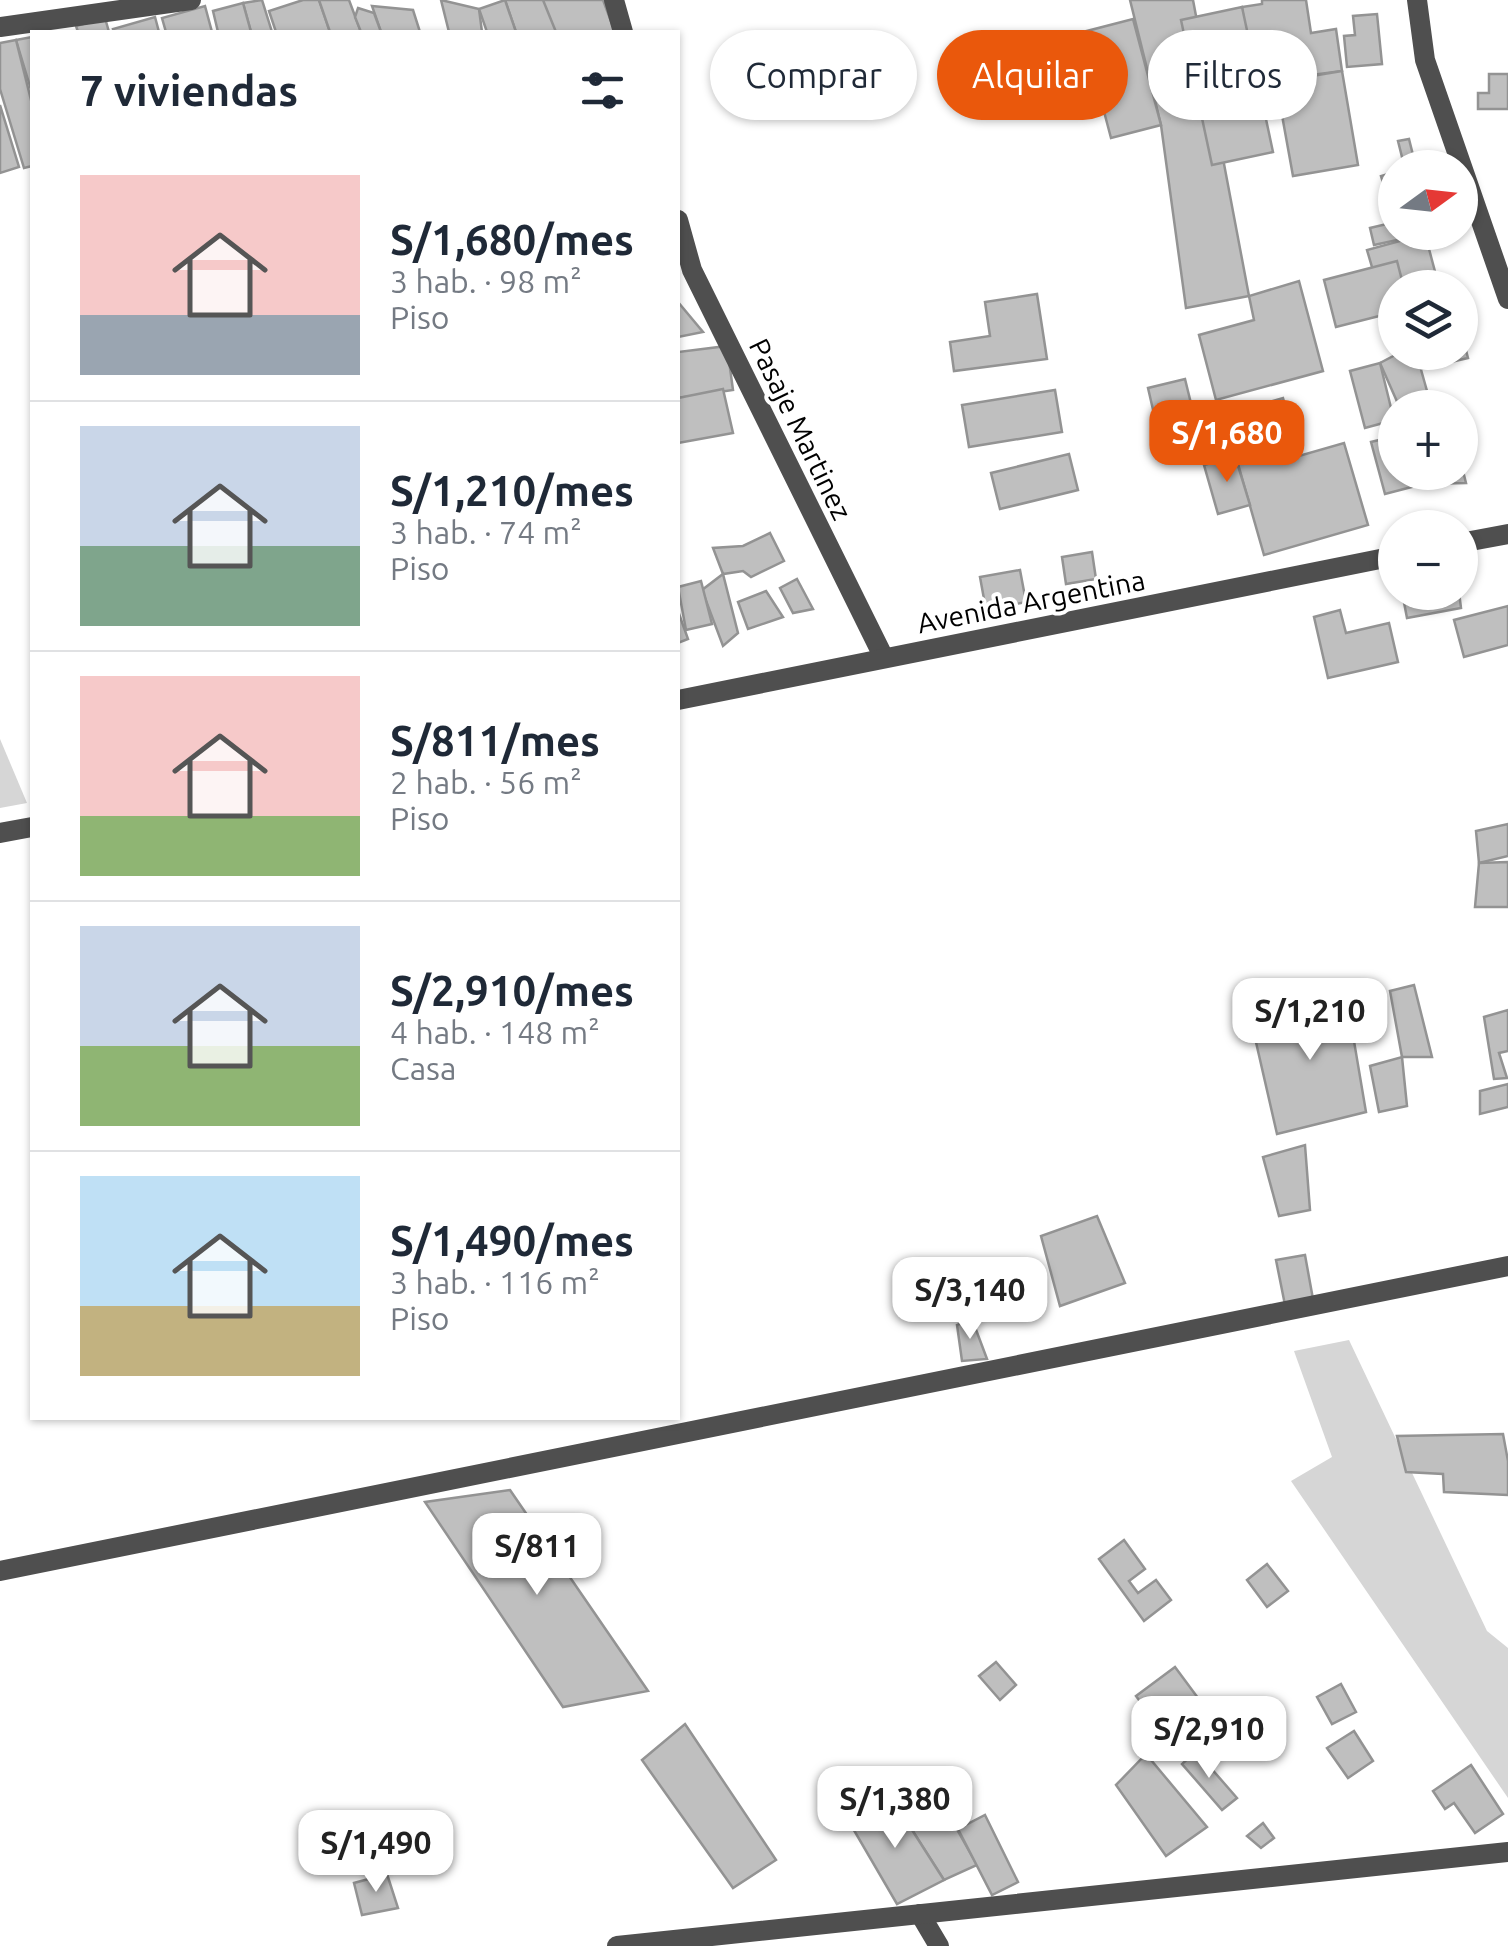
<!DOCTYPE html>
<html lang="es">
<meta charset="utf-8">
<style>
:root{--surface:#fff;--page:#f6f6f7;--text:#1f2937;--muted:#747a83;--line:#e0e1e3;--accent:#ea580c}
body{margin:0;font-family:Ubuntu,sans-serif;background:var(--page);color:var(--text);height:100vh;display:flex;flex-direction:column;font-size:38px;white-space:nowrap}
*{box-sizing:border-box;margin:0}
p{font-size:32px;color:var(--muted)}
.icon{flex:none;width:55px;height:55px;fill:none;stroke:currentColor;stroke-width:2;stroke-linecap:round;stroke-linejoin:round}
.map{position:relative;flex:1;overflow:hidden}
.side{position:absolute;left:30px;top:30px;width:650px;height:1390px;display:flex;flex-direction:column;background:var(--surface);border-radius:0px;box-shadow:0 2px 8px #0004}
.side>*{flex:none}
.guide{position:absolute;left:710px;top:30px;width:648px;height:90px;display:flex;gap:20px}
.needle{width:65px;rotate:75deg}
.tools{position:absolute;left:1378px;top:150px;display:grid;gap:20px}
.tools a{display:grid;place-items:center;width:100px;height:100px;border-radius:50%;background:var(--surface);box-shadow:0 2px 8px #0004;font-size:50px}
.price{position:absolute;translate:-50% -85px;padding:0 22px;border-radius:20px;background:#fff;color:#222;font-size:32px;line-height:65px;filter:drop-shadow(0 2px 5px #0008)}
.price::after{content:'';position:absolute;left:50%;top:60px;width:30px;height:22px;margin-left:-15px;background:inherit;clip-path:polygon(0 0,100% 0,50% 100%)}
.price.current{background:var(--accent);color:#fff}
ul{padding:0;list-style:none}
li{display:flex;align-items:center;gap:30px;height:250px;padding:0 50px}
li+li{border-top:2px solid var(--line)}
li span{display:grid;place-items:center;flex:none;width:280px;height:200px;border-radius:0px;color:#555}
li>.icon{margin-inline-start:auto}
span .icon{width:120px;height:120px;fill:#fffc;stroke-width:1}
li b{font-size:42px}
h2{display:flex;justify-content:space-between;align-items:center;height:120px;padding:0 50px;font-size:42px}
.chip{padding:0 35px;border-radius:45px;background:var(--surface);box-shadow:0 2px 8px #0004;font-size:35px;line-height:90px}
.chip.current{background:var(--accent);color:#fff}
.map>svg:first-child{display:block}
.green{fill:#d6d6d6}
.building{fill:#bfbfbf;stroke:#939393;stroke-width:2.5}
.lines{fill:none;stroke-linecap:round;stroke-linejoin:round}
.minor{stroke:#4f4f4f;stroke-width:20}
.tertiary{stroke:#4f4f4f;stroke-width:20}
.labels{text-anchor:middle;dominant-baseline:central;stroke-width:8;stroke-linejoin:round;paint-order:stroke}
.street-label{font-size:28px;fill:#000;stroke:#fff}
</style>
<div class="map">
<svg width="1508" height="1946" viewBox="0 0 1508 1946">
<rect width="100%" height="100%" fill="#fff"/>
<g class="green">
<polygon points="0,739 27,803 0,808"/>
<polygon points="1349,1340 1487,1631 1508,1648 1508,1798 1291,1481 1332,1457 1294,1351"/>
</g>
<g class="building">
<polygon points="262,0 272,32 251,32 243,3"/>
<polygon points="303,0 319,0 330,32 276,32 269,11"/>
<polygon points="319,0 349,0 361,32 330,32"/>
<polygon points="441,0 479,9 482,32 449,32"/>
<polygon points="505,0 550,0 559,32 516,32"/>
<polygon points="505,0 516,32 487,32 479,9"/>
<polygon points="543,0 603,0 615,32 556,32"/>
<polygon points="1130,0 1193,0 1249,296 1186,308 1161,125"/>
<polygon points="1262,0 1306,0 1311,33 1336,29 1342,71 1252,83 1242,7 1262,4"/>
<polygon points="243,3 251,32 218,32 213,11"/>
<polygon points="205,6 212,32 166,32 162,18"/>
<polygon points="372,6 413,10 420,32 381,32"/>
<polygon points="1242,7 1273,152 1212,165 1181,20"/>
<polygon points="358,8 374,13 381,32 361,32 355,17"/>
<polygon points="1377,14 1382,64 1347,67 1344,36 1355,35 1353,16"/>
<polygon points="155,17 159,32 114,32 113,29"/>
<polygon points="105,18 109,32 78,32 76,26"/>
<polygon points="1133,19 1161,125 1111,138 1083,32"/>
<polygon points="32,37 32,93 16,40"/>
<polygon points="16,40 32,104 32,166 24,168 0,89 0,43"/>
<polygon points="1053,48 1069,101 1022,116 1006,62"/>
<polygon points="1342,71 1358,165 1293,176 1276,82"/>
<polygon points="1489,74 1508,74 1508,109 1478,109 1478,93 1489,93"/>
<polygon points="0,105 19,167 0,173"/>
<polygon points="1409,139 1414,159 1403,161 1398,141"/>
<polygon points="1395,172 1395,211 1388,199 1381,176"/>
<polygon points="1395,222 1395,232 1425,234 1374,245 1370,228"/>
<polygon points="1425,234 1437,279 1416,284 1372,267 1367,250"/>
<polygon points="1397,261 1404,288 1395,288 1395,312 1336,327 1324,280"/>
<polygon points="1299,281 1323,371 1216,400 1199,335 1254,320 1249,296"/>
<polygon points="1037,294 1047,359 954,371 950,342 990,336 985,302"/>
<polygon points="678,302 703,332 678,337"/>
<polygon points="1460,327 1468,358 1403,373 1398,352 1460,352"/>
<polygon points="727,346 733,390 678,398 678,352"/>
<polygon points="1401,352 1416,352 1429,398 1399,406 1380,363"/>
<polygon points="1380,363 1394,420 1365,428 1350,371"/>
<polygon points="1185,379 1201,444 1163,453 1148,388"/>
<polygon points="723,389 733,433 678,443 678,398"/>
<polygon points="1055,390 1062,432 969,447 962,405"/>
<polygon points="1283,398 1299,456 1344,443 1368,525 1264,555 1224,415"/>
<polygon points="1395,436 1395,472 1420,472 1423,484 1385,494 1371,442"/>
<polygon points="1069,454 1078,490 1000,509 991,473"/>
<polygon points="1235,456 1250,505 1218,514 1204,465"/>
<polygon points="1460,459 1466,483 1423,484 1420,472 1460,472"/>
<polygon points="770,533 784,561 751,577 743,571 723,574 713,548 743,546"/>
<polygon points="1092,552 1096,579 1066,584 1062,557"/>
<polygon points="1020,570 1026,602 986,610 980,577"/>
<polygon points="723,574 738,633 723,646 702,590"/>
<polygon points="797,579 813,609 793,613 780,588"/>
<polygon points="701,581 712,624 686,630 678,587"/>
<polygon points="766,591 783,617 748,629 738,602"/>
<polygon points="1402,592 1459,592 1461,608 1407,618"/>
<polygon points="1508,606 1508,645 1464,657 1454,620"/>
<polygon points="1340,610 1346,633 1389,623 1398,662 1328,678 1314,617"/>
<polygon points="678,611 688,639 678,643"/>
<polygon points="1508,824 1508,856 1479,863 1476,831"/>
<polygon points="1508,862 1508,907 1475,907 1479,863"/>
<polygon points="1414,985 1432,1057 1402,1057 1390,991"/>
<polygon points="1346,994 1366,1112 1277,1134 1250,1016"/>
<polygon points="1508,1010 1508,1051 1499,1053 1507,1078 1494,1079 1484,1017"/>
<polygon points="1402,1057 1407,1106 1379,1112 1370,1066"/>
<polygon points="1508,1084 1508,1107 1480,1114 1480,1091"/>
<polygon points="1305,1145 1310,1210 1279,1216 1263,1157"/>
<polygon points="1097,1216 1125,1283 1060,1306 1041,1236"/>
<polygon points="1305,1255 1313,1299 1285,1305 1276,1260"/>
<polygon points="972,1319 987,1359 962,1361 957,1325"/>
<polygon points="1503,1434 1508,1461 1508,1495 1444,1492 1443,1474 1406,1472 1397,1436"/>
<polygon points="510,1490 648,1691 563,1707 425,1502"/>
<polygon points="1124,1540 1145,1569 1129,1581 1138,1593 1156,1580 1171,1600 1144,1621 1099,1559"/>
<polygon points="1267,1564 1288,1591 1267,1607 1247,1580"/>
<polygon points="996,1662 1016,1685 1000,1700 979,1676"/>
<polygon points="1175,1667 1224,1733 1201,1751 1193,1740 1178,1752 1136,1696"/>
<polygon points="1341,1684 1356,1712 1332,1724 1317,1697"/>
<polygon points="685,1724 776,1860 733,1888 642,1760"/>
<polygon points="1354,1731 1373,1761 1348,1778 1327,1748"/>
<polygon points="1196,1751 1237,1798 1222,1810 1182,1764"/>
<polygon points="1146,1754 1207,1827 1166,1856 1116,1785"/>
<polygon points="1471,1765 1503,1814 1475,1833 1454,1803 1445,1809 1433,1791"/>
<polygon points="928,1778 977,1865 944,1880 891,1797"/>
<polygon points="891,1797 944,1880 897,1904 848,1820"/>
<polygon points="985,1815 1018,1882 992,1895 958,1829"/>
<polygon points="1263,1823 1274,1838 1261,1848 1247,1836"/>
<polygon points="387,1874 398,1908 362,1915 354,1883"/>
</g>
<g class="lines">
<g class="minor">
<polyline points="614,0 623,32"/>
<polyline points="1417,0 1425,60 1508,299"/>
<polyline points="678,220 692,270 884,658"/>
<polyline points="1460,543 1508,534"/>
<polyline points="678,700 1395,556"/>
<polyline points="0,833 32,827"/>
<polyline points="0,1571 1508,1266"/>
<polyline points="920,1914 939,1946"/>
<polyline points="617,1946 1508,1852"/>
</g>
<polyline class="tertiary" points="0,27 191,0"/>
</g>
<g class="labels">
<g class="street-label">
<text transform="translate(801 429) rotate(64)">Pasaje Martinez</text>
<text transform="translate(1031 601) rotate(-11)">Avenida Argentina</text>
</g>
</g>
</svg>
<div class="tools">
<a><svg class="needle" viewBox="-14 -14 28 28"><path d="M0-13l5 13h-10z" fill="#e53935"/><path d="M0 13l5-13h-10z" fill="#747a83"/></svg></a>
<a><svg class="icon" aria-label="layers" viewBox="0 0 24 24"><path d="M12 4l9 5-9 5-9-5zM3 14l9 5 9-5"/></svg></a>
<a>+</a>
<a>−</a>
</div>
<b class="price current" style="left:1227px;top:485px">S/1,680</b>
<b class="price" style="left:1310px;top:1063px">S/1,210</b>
<b class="price" style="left:970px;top:1342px">S/3,140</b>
<b class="price" style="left:537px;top:1598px">S/811</b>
<b class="price" style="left:1209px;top:1781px">S/2,910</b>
<b class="price" style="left:895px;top:1851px">S/1,380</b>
<b class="price" style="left:376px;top:1895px">S/1,490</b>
<div class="guide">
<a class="chip">Comprar</a>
<a class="chip current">Alquilar</a>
<a class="chip">Filtros</a>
</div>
<section class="side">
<h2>7 viviendas<svg class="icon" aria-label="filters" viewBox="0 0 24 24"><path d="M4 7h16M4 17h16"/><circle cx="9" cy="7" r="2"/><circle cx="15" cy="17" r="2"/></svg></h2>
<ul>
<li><span style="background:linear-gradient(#f6c9c9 70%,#9aa5b1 0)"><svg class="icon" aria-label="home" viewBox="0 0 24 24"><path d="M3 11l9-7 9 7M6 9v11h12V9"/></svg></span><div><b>S/1,680/mes</b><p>3 hab. · 98 m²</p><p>Piso</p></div></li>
<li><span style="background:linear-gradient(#c9d6e8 60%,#7fa58c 0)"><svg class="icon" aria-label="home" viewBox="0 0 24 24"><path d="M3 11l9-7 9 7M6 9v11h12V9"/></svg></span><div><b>S/1,210/mes</b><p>3 hab. · 74 m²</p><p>Piso</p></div></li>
<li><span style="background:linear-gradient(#f6c9c9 70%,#8fb573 0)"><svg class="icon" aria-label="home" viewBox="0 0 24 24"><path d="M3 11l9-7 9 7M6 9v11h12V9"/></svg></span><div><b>S/811/mes</b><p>2 hab. · 56 m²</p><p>Piso</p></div></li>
<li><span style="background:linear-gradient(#c9d6e8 60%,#8fb573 0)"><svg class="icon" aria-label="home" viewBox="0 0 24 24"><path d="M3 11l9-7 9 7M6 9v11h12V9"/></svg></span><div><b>S/2,910/mes</b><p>4 hab. · 148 m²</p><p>Casa</p></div></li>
<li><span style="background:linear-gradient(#bfe0f5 65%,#c2b280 0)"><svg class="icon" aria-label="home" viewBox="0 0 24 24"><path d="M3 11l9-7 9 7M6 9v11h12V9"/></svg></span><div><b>S/1,490/mes</b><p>3 hab. · 116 m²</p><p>Piso</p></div></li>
</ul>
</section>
</div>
